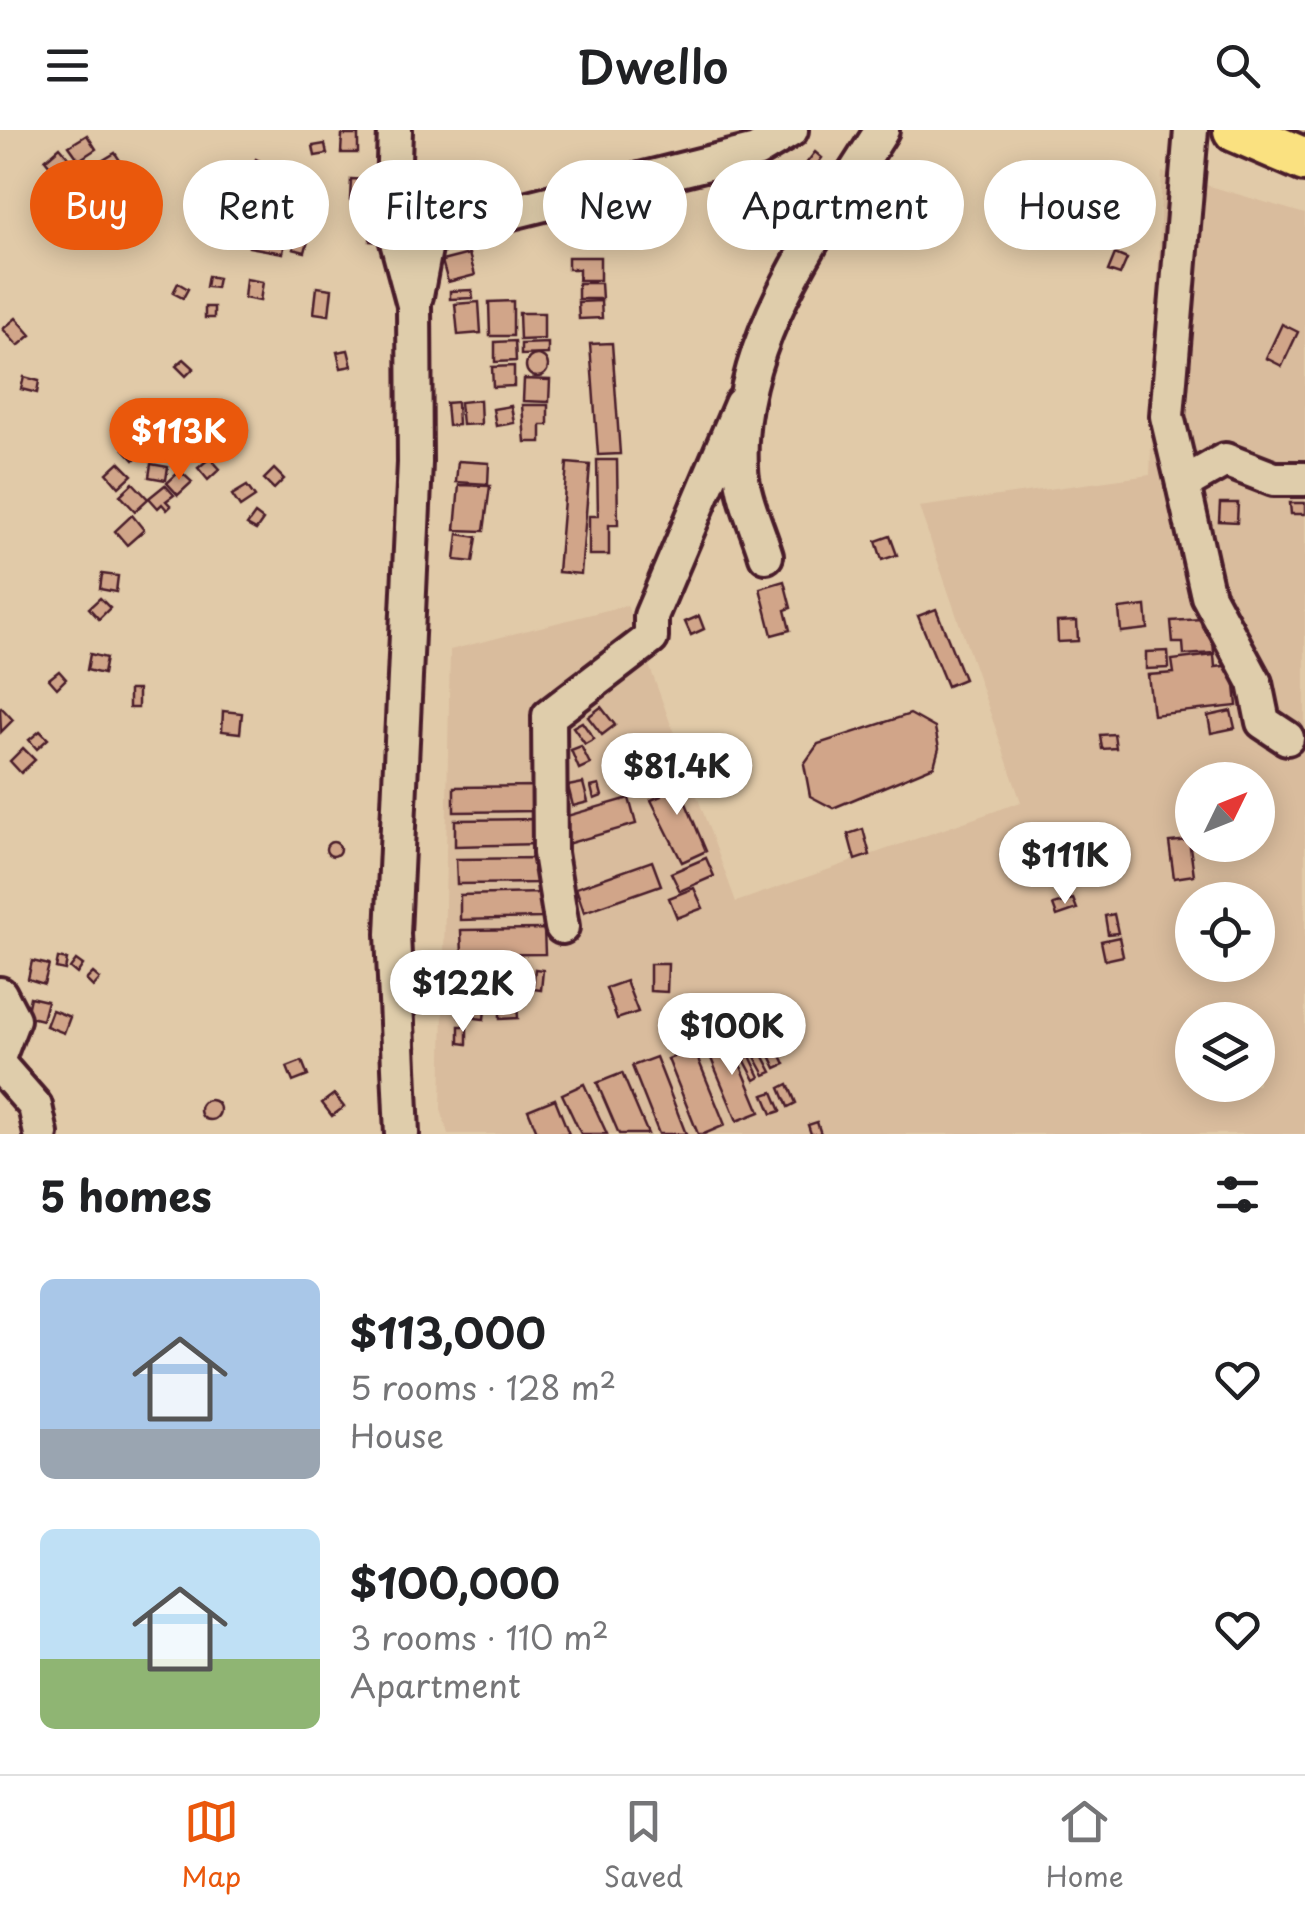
<!DOCTYPE html>
<meta charset="utf-8">
<style>
:root{--surface:#fff;--page:#f6f6f6;--text:#202124;--muted:#757577;--line:#e0e0e0;--accent:#ea580c}
body{margin:0;font-family:"Playpen Sans",sans-serif;background:var(--page);color:var(--text);height:100vh;display:flex;flex-direction:column;font-size:38px;white-space:nowrap}
*{box-sizing:border-box;margin:0}
p{font-size:32px;color:var(--muted)}
.icon{flex:none;width:55px;height:55px;fill:none;stroke:currentColor;stroke-width:2;stroke-linecap:round;stroke-linejoin:round}
.map{position:relative;height:1004px;overflow:hidden}
.drawer{display:flex;flex-direction:column;background:var(--surface);flex:1}
.drawer>*{flex:none}
.hud{position:absolute;left:30px;top:30px;width:1245px;height:90px;display:flex;gap:20px}
.needle{width:65px;rotate:47deg}
.buttons{position:absolute;left:1175px;top:632px;display:grid;gap:20px}
.buttons a{display:grid;place-items:center;width:100px;height:100px;border-radius:50%;background:var(--surface);box-shadow:0 5px 25px #0003;font-size:50px}
.price{position:absolute;translate:-50% -85px;padding:0 22px;border-radius:35px;background:#fff;color:#222;font-size:32px;line-height:65px;filter:drop-shadow(0 2px 5px #0008)}
.price::after{content:'';position:absolute;left:50%;top:60px;width:30px;height:22px;margin-left:-15px;background:inherit;clip-path:polygon(0 0,100% 0,50% 100%)}
.price.active{background:var(--accent);color:#fff}
ul{padding:0;list-style:none}
li{display:flex;align-items:center;gap:30px;height:250px;padding:0 40px}
li span{display:grid;place-items:center;flex:none;width:280px;height:200px;border-radius:15px;color:#555}
li>.icon{margin-inline-start:auto}
span .icon{width:120px;height:120px;fill:#fffc;stroke-width:1}
li b{font-size:42px}
h2{display:flex;justify-content:space-between;align-items:center;height:120px;padding:0 40px;font-size:42px}
.tag{padding:0 35px;border-radius:45px;background:var(--surface);box-shadow:0 5px 25px #0003;font-size:35px;line-height:90px}
.tag.active{background:var(--accent);color:#fff}
header{display:flex;justify-content:space-between;align-items:center;height:130px;padding:0 40px;background:var(--surface);font-size:45px;font-weight:600}
.menu{display:flex;justify-content:space-around;align-items:center;height:140px;border-top:2px solid var(--line);background:var(--surface);font-size:28px;color:var(--muted)}
.menu a{display:grid;justify-items:center;gap:5px}
.menu .active{color:var(--accent)}
.map>svg:first-child{display:block}
.built{fill:#d9bc9d;fill-rule:evenodd}
.building{fill:#d1a589;stroke:#4a1f2b;stroke-width:2.5}
.lines{fill:none;stroke-linecap:round;stroke-linejoin:round}
.minor-casing{stroke:#4a1f2b;stroke-width:40}
.major-casing{stroke:#4a1f2b;stroke-width:50}
.minor{stroke:#dfcdab;stroke-width:32}
.major{stroke:#fae180;stroke-width:42}
</style>
<header><svg class="icon" aria-label="menu" viewBox="0 0 24 24"><path d="M4 6h16M4 12h16M4 18h16"/></svg>Dwello<svg class="icon" aria-label="search" viewBox="0 0 24 24"><circle cx="10" cy="10" r="6"/><path d="M15 15l6 6"/></svg></header>
<div class="map">
<svg width="1305" height="1004" viewBox="0 0 1305 1004">
<rect width="100%" height="100%" fill="#e1caa8"/>
<filter id="ink" filterUnits="userSpaceOnUse"><feTurbulence type="fractalNoise" baseFrequency=".01" numOctaves="2"/><feDisplacementMap in="SourceGraphic" scale="20" xChannelSelector="R" yChannelSelector="G"/><feConvolveMatrix kernelMatrix="1 2 1 2 8 2 1 2 1" color-interpolation-filters="sRGB"/></filter>
<g filter="url(#ink)">
<path class="built" d="M1162 42 1305 84V1004H448L441 979 450 520 627 475 736 772 1021 672 919 377 1150 345ZM1192 650H1258V715H1192ZM1192 770H1258V835H1192ZM1192 890H1258V955H1192Z"/>
<g class="building">
<polygon points="87,5 96,19 79,30 69,16"/>
<polygon points="342,5 358,5 358,23 341,23"/>
<polygon points="325,14 327,24 315,26 313,16"/>
<polygon points="60,17 70,29 55,42 45,30"/>
<polygon points="815,22 822,28 809,45 802,39"/>
<polygon points="115,23 125,38 107,50 97,34"/>
<polygon points="256,29 268,35 260,50 248,44"/>
<polygon points="277,45 295,49 292,63 273,59"/>
<polygon points="351,49 369,50 368,71 350,70"/>
<polygon points="302,50 320,54 317,69 299,66"/>
<polygon points="235,64 246,71 237,87 226,80"/>
<polygon points="131,74 143,87 129,100 117,87"/>
<polygon points="269,80 290,84 283,123 249,117 254,88 267,90"/>
<polygon points="616,89 621,102 601,108 597,95"/>
<polygon points="371,100 382,101 381,112 370,111"/>
<polygon points="296,108 308,111 305,122 293,119"/>
<polygon points="469,124 475,145 448,152 442,131"/>
<polygon points="1115,124 1127,129 1120,145 1108,141"/>
<polygon points="568,127 600,127 600,150 579,150 579,139 568,139"/>
<polygon points="208,146 218,148 216,158 206,157"/>
<polygon points="246,149 263,152 260,171 244,168"/>
<polygon points="178,153 188,159 183,168 173,163"/>
<polygon points="578,153 601,153 602,169 578,169"/>
<polygon points="317,157 332,159 329,185 314,183"/>
<polygon points="472,160 473,168 450,169 450,161"/>
<polygon points="513,171 513,206 490,206 489,172"/>
<polygon points="601,171 602,188 579,189 578,172"/>
<polygon points="479,172 481,203 458,205 455,174"/>
<rect x="205" y="177" width="9" height="11"/>
<polygon points="519,183 544,183 544,209 520,210"/>
<polygon points="16,188 31,205 18,216 3,199"/>
<polygon points="1282,194 1298,202 1282,236 1266,228"/>
<polygon points="515,211 516,231 495,232 495,212"/>
<polygon points="548,213 548,224 521,225 521,214"/>
<polygon points="612,213 620,324 598,325 590,214"/>
<polygon points="348,220 352,236 341,238 337,222"/>
<circle cx="537" cy="236" r="11"/>
<polygon points="184,229 194,238 186,246 176,236"/>
<polygon points="514,236 514,256 493,257 492,237"/>
<polygon points="24,247 39,251 37,263 21,259"/>
<polygon points="524,249 550,250 549,272 523,271"/>
<polygon points="480,270 481,294 462,295 460,272"/>
<polygon points="457,272 458,295 448,296 446,273"/>
<polygon points="522,275 548,275 548,295 541,295 541,312 525,312"/>
<polygon points="511,276 514,293 496,296 493,279"/>
<polygon points="206,284 215,295 203,305 194,294"/>
<polygon points="164,297 181,319 170,327 162,317 153,323 145,312"/>
<polygon points="136,307 146,317 134,330 124,319"/>
<polygon points="210,328 220,339 208,350 198,338"/>
<polygon points="597,330 617,330 618,395 609,395 609,425 589,425 589,386 598,386"/>
<polygon points="458,331 489,333 488,354 456,352"/>
<polygon points="119,332 132,345 119,357 107,343"/>
<polygon points="567,333 590,335 581,444 558,442"/>
<polygon points="151,334 168,337 166,350 149,347"/>
<polygon points="274,339 284,349 274,359 264,349"/>
<polygon points="180,341 192,352 178,365 167,353"/>
<polygon points="133,353 148,369 135,381 120,365"/>
<polygon points="165,355 174,365 166,371 171,376 167,380 162,374 158,378 149,368"/>
<polygon points="459,355 490,356 484,401 455,400"/>
<polygon points="247,356 255,367 240,377 232,365"/>
<polygon points="1220,373 1238,373 1237,392 1219,391"/>
<polygon points="1290,373 1305,373 1305,384 1291,384"/>
<polygon points="255,384 263,390 256,400 247,395"/>
<polygon points="132,385 144,400 127,415 115,401"/>
<polygon points="458,404 477,407 473,432 455,430"/>
<polygon points="890,406 897,425 882,430 876,411"/>
<polygon points="102,444 118,446 116,462 100,459"/>
<polygon points="784,451 791,478 785,480 790,500 772,505 760,458"/>
<polygon points="100,468 110,478 99,489 89,478"/>
<polygon points="1146,476 1148,499 1121,502 1119,479"/>
<polygon points="936,479 964,549 947,556 918,486"/>
<polygon points="699,486 704,499 691,505 685,492"/>
<polygon points="1201,489 1202,496 1212,496 1214,523 1184,525 1183,513 1173,513 1171,491"/>
<polygon points="1077,491 1078,511 1058,512 1057,492"/>
<polygon points="1168,521 1169,538 1146,539 1146,522"/>
<polygon points="90,524 106,528 103,544 87,540"/>
<polygon points="1214,525 1215,537 1233,535 1237,576 1153,585 1148,545 1174,543 1172,530"/>
<polygon points="59,541 66,549 57,558 49,549"/>
<rect x="129" y="560" width="9" height="18"/>
<polygon points="1,577 13,590 1,602 0,578"/>
<polygon points="601,577 615,595 602,605 588,587"/>
<polygon points="223,581 242,583 240,603 222,601"/>
<polygon points="1231,581 1235,598 1211,603 1208,586"/>
<polygon points="910,584 935,598 939,618 934,636 833,678 810,666 804,634 818,614"/>
<polygon points="582,592 594,609 585,614 573,597"/>
<polygon points="40,601 48,609 37,619 29,610"/>
<polygon points="1114,604 1116,618 1102,619 1100,605"/>
<polygon points="581,616 590,634 579,639 571,620"/>
<polygon points="23,618 35,630 21,643 10,631"/>
<polygon points="673,642 706,721 682,732 651,670 661,666 654,651"/>
<polygon points="583,653 588,672 573,676 568,656"/>
<polygon points="599,655 602,666 594,669 591,657"/>
<polygon points="537,656 537,681 454,682 454,657"/>
<polygon points="629,668 636,694 560,716 553,690"/>
<polygon points="538,689 539,714 455,716 455,690"/>
<polygon points="863,699 870,725 855,730 848,704"/>
<polygon points="1051,702 1054,716 1041,719 1037,705"/>
<polygon points="1189,710 1194,745 1174,748 1169,712"/>
<circle cx="333" cy="719" r="7"/>
<polygon points="540,728 540,753 457,754 456,729"/>
<polygon points="706,728 714,746 680,761 671,743"/>
<polygon points="652,731 661,755 584,782 576,758"/>
<polygon points="694,758 703,778 677,788 669,768"/>
<polygon points="543,763 543,788 460,790 460,765"/>
<polygon points="1073,769 1077,779 1057,786 1053,775"/>
<polygon points="1114,784 1118,803 1108,804 1105,786"/>
<polygon points="544,799 545,824 462,825 461,800"/>
<polygon points="1119,807 1123,826 1105,830 1101,811"/>
<polygon points="58,828 67,830 65,840 56,838"/>
<polygon points="76,830 83,835 77,844 70,838"/>
<polygon points="32,831 49,835 44,854 28,849"/>
<polygon points="650,834 668,834 667,862 650,861"/>
<polygon points="463,835 469,835 468,856 461,855"/>
<polygon points="479,835 486,836 483,858 477,857"/>
<polygon points="493,837 500,838 499,859 492,859"/>
<polygon points="507,837 515,838 514,861 505,861"/>
<polygon points="535,839 543,840 541,860 533,859"/>
<polygon points="521,840 527,840 527,860 522,860"/>
<polygon points="93,843 100,849 93,857 86,850"/>
<polygon points="626,851 638,882 617,889 606,858"/>
<polygon points="461,865 469,865 466,888 459,887"/>
<polygon points="30,867 47,871 42,890 26,886"/>
<polygon points="477,868 486,869 484,889 475,888"/>
<polygon points="517,875 518,888 500,889 500,876"/>
<polygon points="52,880 70,887 64,903 46,896"/>
<polygon points="459,896 467,896 467,914 459,913"/>
<polygon points="728,905 760,982 737,991 705,914"/>
<polygon points="776,915 785,934 776,938 767,919"/>
<polygon points="694,919 725,995 704,1004 698,1004 668,929"/>
<polygon points="761,921 772,942 765,945 754,925"/>
<polygon points="750,926 760,947 755,950 744,929"/>
<polygon points="656,927 686,1004 659,1004 632,936"/>
<polygon points="302,931 308,946 293,952 287,937"/>
<polygon points="622,943 648,1004 619,1004 597,953"/>
<polygon points="584,954 607,1004 581,1004 562,964"/>
<polygon points="788,954 796,973 788,977 780,958"/>
<polygon points="773,962 781,981 772,984 764,965"/>
<polygon points="334,964 344,977 332,986 322,973"/>
<polygon points="555,969 569,1004 538,1004 528,980"/>
<circle cx="210" cy="980" r="10"/>
<polygon points="817,992 821,1004 811,1004 808,995"/>
</g>
<g class="lines">
<g class="minor-casing">
<g id="minor">
<polyline points="395,0 392,93 414,175 415,333 393,804 402,1004"/>
<polyline points="416,166 428,103 756,21 791,0"/>
<polyline points="1183,354 1167,286 1191,0"/>
<path d="M766 426C758 399 742 367 741 338 734 212 818 103 882 0"/>
<polyline points="1287,608 1263,592 1255,553 1208,466 1183,354 1225,330 1274,349 1305,349"/>
<polyline points="562,797 550,723 549,586 651,508 651,486 741,274"/>
<polyline points="0,864 13,889 0,923"/>
<polyline points="0,936 35,976 41,1004"/>
</g>
</g>
<g class="major-casing">
<polyline id="major" points="1235,0 1305,30"/>
</g>
<use href="#minor" class="minor"/>
<use href="#major" class="major"/>
</g>
</g>
</svg>
<div class="buttons">
<a><svg class="needle" viewBox="-14 -14 28 28"><path d="M0-13l5 13h-10z" fill="#e53935"/><path d="M0 13l5-13h-10z" fill="#757577"/></svg></a>
<a><svg class="icon" aria-label="locate" viewBox="0 0 24 24"><circle cx="12" cy="12" r="6"/><path d="M12 2v4M12 18v4M2 12h4M18 12h4"/></svg></a>
<a><svg class="icon" aria-label="layers" viewBox="0 0 24 24"><path d="M12 4l9 5-9 5-9-5zM3 14l9 5 9-5"/></svg></a>
</div>
<b class="price active" style="left:179px;top:353px">$113K</b>
<b class="price" style="left:677px;top:688px">$81.4K</b>
<b class="price" style="left:1065px;top:777px">$111K</b>
<b class="price" style="left:463px;top:905px">$122K</b>
<b class="price" style="left:732px;top:948px">$100K</b>
<div class="hud">
<a class="tag active">Buy</a>
<a class="tag">Rent</a>
<a class="tag">Filters</a>
<a class="tag">New</a>
<a class="tag">Apartment</a>
<a class="tag">House</a>
</div>
</div>
<section class="drawer">
<h2>5 homes<svg class="icon" aria-label="filters" viewBox="0 0 24 24"><path d="M4 7h16M4 17h16"/><circle cx="9" cy="7" r="2"/><circle cx="15" cy="17" r="2"/></svg></h2>
<ul>
<li><span style="background:linear-gradient(#a9c7e8 75%,#9aa5b1 0)"><svg class="icon" aria-label="home" viewBox="0 0 24 24"><path d="M3 11l9-7 9 7M6 9v11h12V9"/></svg></span><div><b>$113,000</b><p>5 rooms · 128 m²</p><p>House</p></div><svg class="icon" aria-label="heart" viewBox="0 0 24 24"><path d="M12 20l-8-8c-3-5 5-10 8-4 3-6 11-1 8 4z"/></svg></li>
<li><span style="background:linear-gradient(#bfe0f5 65%,#8fb573 0)"><svg class="icon" aria-label="home" viewBox="0 0 24 24"><path d="M3 11l9-7 9 7M6 9v11h12V9"/></svg></span><div><b>$100,000</b><p>3 rooms · 110 m²</p><p>Apartment</p></div><svg class="icon" aria-label="heart" viewBox="0 0 24 24"><path d="M12 20l-8-8c-3-5 5-10 8-4 3-6 11-1 8 4z"/></svg></li>
</ul>
</section>
<nav class="menu">
<a class="active"><svg class="icon" aria-label="map" viewBox="0 0 24 24"><path d="M3 6l6-2 6 2 6-2v14l-6 2-6-2-6 2zM9 4v14M15 6v14"/></svg>Map</a>
<a><svg class="icon" aria-label="saved" viewBox="0 0 24 24"><path d="M7 4h10v16l-5-4-5 4z"/></svg>Saved</a>
<a><svg class="icon" aria-label="home" viewBox="0 0 24 24"><path d="M3 11l9-7 9 7M6 9v11h12V9"/></svg>Home</a>
</nav>
